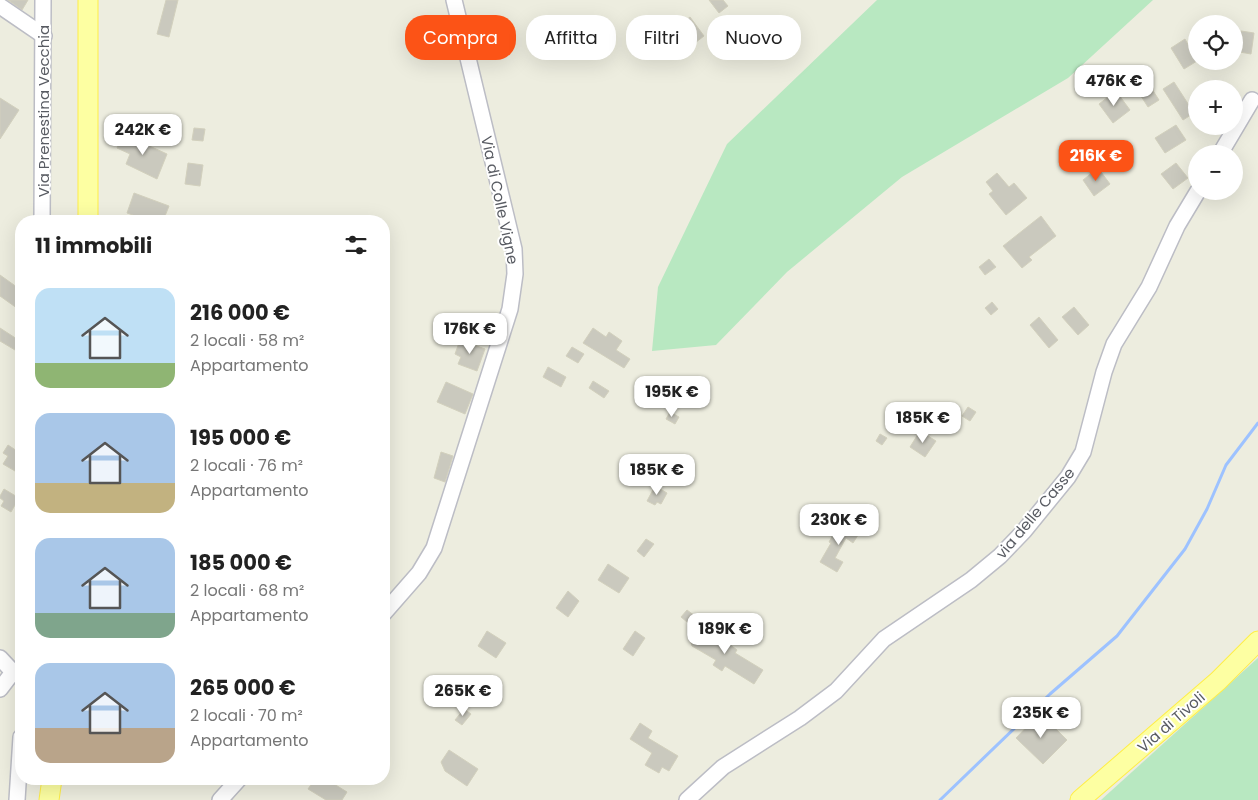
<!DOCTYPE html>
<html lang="it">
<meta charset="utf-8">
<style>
:root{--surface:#fff;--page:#f6f6f6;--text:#222;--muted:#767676;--accent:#fc5316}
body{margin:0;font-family:Poppins,sans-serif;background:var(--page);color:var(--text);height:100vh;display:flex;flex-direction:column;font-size:19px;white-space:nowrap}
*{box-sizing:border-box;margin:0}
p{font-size:16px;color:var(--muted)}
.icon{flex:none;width:28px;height:28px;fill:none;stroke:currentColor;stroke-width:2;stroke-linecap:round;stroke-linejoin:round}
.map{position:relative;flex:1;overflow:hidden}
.drawer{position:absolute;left:15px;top:215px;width:375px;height:570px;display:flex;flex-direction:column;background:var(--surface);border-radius:20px;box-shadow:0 5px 20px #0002}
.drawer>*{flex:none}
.hud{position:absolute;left:405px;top:15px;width:475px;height:45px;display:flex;gap:10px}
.controls{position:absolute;left:1188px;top:15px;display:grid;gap:10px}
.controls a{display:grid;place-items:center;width:55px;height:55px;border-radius:50%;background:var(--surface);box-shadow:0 5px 20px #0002;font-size:25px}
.price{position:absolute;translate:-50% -42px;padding:0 11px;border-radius:10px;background:#fff;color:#222;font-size:16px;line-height:32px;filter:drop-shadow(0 1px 2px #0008)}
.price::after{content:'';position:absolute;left:50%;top:30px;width:15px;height:11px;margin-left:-8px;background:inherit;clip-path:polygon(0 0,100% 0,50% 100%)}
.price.current{background:var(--accent);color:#fff}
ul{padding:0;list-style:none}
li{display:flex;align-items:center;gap:15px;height:125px;padding:0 20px}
li span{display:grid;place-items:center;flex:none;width:140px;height:100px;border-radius:15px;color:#555}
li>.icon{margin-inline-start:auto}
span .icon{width:60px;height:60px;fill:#fffc;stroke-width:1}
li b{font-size:21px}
h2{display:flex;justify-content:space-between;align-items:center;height:60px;padding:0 20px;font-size:21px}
.chip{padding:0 18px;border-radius:20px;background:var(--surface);box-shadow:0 5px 20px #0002;font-size:18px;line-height:45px}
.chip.current{background:var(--accent);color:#fff}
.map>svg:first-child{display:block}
.green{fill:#b8e8c1}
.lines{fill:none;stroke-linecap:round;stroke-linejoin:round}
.stream{stroke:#9dc2ff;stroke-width:3}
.building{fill:#cac9be;stroke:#d2d0bd}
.minor-casing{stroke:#bcbdc5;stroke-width:18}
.major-casing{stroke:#ffee46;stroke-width:21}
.minor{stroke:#fff;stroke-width:15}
.major{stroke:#fdffa2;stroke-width:19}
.labels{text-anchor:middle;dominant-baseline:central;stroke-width:4;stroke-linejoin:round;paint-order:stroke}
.street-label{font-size:15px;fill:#585b62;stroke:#fff}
</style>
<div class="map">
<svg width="1258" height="800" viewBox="0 0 1258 800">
<rect width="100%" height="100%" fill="#ededdf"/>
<g class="green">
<polygon points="877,0 1153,0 1068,78 902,177 787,272 716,345 652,351 658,287 727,144"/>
<polygon points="1258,658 1258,800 1101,800"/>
</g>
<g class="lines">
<polyline class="stream" points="940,800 1050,694 1117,636 1185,549 1207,509 1226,465 1258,423"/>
</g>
<g class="building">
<polygon points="8,0 28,0 22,10"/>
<polygon points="166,0 178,0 169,37 157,34"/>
<polygon points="709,0 723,0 728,6 719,13"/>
<polygon points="690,17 704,36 691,46 679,30 683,26 681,24"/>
<polygon points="1241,31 1254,33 1251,54 1234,51 1235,42 1239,42"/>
<polygon points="1185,39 1197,61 1184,69 1171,48"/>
<polygon points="1174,82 1194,113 1183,120 1163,89"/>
<polygon points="1150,86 1159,100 1148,107 1139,93"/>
<polygon points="1116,91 1130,110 1113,123 1099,104"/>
<polygon points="0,98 19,110 0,139"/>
<polygon points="1176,125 1186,140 1165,153 1155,138"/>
<polygon points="194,128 205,129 203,141 192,140"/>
<polygon points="123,134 167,154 157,179 126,164 130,154 117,148"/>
<polygon points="188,163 203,165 200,186 185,184"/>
<polygon points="1176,163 1188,178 1173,189 1161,174"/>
<polygon points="1098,168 1110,184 1094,196 1083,180"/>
<polygon points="997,173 1009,187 1014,183 1027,198 1006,215 989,194 993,191 986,182"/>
<polygon points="134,193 169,206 163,221 150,221 127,213"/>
<polygon points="1041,216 1056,236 1029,257 1032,260 1022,268 1003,246"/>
<polygon points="989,259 996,267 985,275 979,267"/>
<polygon points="0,275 21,290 21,311 0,296"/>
<polygon points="992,302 998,309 991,315 985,308"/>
<polygon points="1074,307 1089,325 1078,335 1062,317"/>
<polygon points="1039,317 1058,340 1049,348 1030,325"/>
<polygon points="0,328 20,341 15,350 0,341"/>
<polygon points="593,328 606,337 609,332 622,341 616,350 630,359 624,368 583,343"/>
<polygon points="460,340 485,349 477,371 458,364 461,357 455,354"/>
<polygon points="572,347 584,354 578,363 566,356"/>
<polygon points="548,367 566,377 561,387 543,377"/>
<polygon points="593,381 609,391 604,398 589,388"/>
<polygon points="446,382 473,394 465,414 437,402"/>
<polygon points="968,407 976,412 970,421 962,416"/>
<polygon points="670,412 679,417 675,424 666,419"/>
<polygon points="920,431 936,441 925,457 910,447"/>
<polygon points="880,434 887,438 882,445 876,441"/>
<polygon points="8,445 20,453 16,461 20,463 15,471 3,464 8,456 3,453"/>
<polygon points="441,452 453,456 445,482 434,478"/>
<polygon points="655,486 667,493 661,504 657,502 655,505 647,501"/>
<polygon points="4,489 19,498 11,512 1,506 4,501 0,498 0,496"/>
<polygon points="846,522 860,532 853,543 846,538 835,558 843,562 837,572 820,562 831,543 829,542 833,535 836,536"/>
<polygon points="646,539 654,544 644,557 637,551"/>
<polygon points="608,564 629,578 619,593 598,580"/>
<polygon points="568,591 579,601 568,617 556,608"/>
<polygon points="687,610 699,619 693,627 681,617"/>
<polygon points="698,627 729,644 737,650 735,653 763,670 754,684 725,666 722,671 713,665 716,660 692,646 690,639"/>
<polygon points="487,631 506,643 496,658 478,646"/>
<polygon points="635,631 645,638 633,656 623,649"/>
<polygon points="464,709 471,714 462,725 455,720"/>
<polygon points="1040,713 1067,740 1043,764 1016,738"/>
<polygon points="640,723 652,731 648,738 678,756 669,771 662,767 659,773 645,765 652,753 630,739"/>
<polygon points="449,750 478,769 467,786 445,771 441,762"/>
<polygon points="315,779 326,779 347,792 342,800 326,800 308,789"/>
</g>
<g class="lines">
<g class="minor-casing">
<g id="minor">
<polyline points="0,6 44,36"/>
<polyline points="1220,154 1252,100"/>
<polyline points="42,221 43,0"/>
<polyline points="384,613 419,573 434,548 510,309 515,274 514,249 454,0"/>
<polyline points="0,658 14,673 21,677"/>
<polyline points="0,689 13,672"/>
<polyline points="17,800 21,737"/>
<polyline points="220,800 239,779"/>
<polyline points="687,800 723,767 800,718 836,691 884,639 971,580 1000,556 1024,531 1068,477 1083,452 1104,372 1114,344 1149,287 1177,226 1198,191"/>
</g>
</g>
<g class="major-casing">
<g id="major">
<polyline points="88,0 88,221"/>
<polyline points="49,800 52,779"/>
<polyline points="1080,800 1218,681 1258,641"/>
</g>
</g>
<use href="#minor" class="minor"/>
<use href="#major" class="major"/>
</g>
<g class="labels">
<g class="street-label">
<text transform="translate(43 111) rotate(-90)">Via Prenestina Vecchia</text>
<text transform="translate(500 200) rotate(78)">Via di Colle Vigne</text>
<text transform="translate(1035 513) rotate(-50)">via delle Casse</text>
<text transform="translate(1171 722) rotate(-41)">Via di Tivoli</text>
</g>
</g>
</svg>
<div class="controls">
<a><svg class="icon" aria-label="locate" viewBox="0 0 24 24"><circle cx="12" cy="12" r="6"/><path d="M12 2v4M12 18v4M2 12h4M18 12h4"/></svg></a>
<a>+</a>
<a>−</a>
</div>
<b class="price" style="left:1114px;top:107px">476K €</b>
<b class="price" style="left:143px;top:156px">242K €</b>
<b class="price current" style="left:1096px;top:182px">216K €</b>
<b class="price" style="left:470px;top:355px">176K €</b>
<b class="price" style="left:672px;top:418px">195K €</b>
<b class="price" style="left:923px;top:444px">185K €</b>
<b class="price" style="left:657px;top:496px">185K €</b>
<b class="price" style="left:839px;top:546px">230K €</b>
<b class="price" style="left:725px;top:655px">189K €</b>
<b class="price" style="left:463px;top:717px">265K €</b>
<b class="price" style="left:1041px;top:739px">235K €</b>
<div class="hud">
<a class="chip current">Compra</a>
<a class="chip">Affitta</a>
<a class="chip">Filtri</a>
<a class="chip">Nuovo</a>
</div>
<section class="drawer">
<h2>11 immobili<svg class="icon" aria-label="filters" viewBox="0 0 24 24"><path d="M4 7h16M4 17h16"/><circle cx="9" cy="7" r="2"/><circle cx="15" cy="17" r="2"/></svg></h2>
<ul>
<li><span style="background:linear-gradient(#bfe0f5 75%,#8fb573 0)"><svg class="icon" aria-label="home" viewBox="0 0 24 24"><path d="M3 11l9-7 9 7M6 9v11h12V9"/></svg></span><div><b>216 000 €</b><p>2 locali · 58 m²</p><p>Appartamento</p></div></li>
<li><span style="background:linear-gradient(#a9c7e8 70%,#c2b280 0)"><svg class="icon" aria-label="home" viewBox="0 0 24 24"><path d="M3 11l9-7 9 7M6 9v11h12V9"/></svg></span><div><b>195 000 €</b><p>2 locali · 76 m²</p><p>Appartamento</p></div></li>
<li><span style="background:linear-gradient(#a9c7e8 75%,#7fa58c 0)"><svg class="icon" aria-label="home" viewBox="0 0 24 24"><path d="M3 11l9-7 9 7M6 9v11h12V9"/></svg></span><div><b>185 000 €</b><p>2 locali · 68 m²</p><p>Appartamento</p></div></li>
<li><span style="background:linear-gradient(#a9c7e8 65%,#b9a48a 0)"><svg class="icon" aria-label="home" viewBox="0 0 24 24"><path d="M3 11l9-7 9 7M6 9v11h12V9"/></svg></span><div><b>265 000 €</b><p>2 locali · 70 m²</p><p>Appartamento</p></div></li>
</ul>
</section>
</div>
